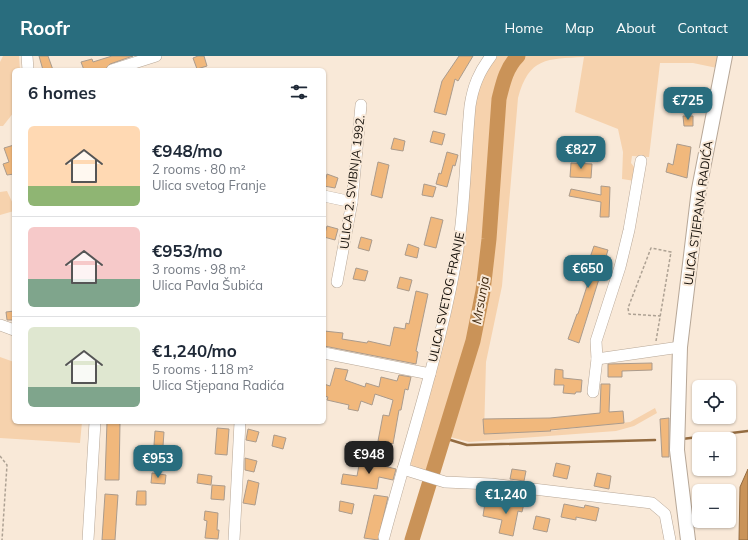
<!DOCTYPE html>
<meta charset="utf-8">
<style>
:root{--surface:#fff;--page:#f6f6f7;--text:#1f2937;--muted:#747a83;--line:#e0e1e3;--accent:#296d7e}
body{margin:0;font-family:Mulish,sans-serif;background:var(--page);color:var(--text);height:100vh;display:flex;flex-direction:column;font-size:15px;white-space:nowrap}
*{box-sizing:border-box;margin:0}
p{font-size:13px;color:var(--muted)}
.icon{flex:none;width:22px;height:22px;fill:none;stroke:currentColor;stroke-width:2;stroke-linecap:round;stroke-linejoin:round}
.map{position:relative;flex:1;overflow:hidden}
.side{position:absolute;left:12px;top:12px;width:314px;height:356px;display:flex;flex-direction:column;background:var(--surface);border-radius:6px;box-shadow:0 1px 3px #0004}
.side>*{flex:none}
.controls{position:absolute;left:692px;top:324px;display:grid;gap:8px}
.controls a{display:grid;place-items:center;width:44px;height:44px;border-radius:6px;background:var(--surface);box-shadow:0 1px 3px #0004;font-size:20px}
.price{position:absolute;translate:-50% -34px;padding:0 9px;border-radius:8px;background:var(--accent);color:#fff;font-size:13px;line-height:26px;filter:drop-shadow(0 1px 2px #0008)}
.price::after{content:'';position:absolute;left:50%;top:24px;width:12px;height:9px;margin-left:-6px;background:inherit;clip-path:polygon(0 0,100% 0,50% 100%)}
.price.on{background:#222;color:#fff}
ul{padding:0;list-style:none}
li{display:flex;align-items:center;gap:12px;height:100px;padding:0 16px}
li+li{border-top:1px solid var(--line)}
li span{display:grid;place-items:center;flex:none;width:112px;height:80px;border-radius:6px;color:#555}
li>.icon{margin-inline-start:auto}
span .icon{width:48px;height:48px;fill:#fffc;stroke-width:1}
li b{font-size:17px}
h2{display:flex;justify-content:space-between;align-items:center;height:48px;padding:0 16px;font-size:17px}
header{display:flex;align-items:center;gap:24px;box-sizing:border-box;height:56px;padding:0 20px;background:var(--accent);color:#fff}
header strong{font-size:19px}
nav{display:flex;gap:22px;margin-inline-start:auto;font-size:14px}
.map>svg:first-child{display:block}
.green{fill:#f6d2ad}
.water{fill:#ca9358;stroke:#936b40}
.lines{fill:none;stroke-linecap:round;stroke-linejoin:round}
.stream{stroke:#936b40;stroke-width:2.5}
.river{stroke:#ca9358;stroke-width:15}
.building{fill:#f1b87c;stroke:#ab9b8c}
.minor-casing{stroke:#b7a797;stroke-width:12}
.major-casing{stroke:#b7a797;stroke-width:16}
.path{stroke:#ada193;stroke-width:1.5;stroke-dasharray:3 2;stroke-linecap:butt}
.minor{stroke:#fff;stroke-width:11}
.major{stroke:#fff;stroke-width:14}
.labels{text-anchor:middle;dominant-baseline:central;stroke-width:4;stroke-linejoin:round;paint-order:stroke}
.street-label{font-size:12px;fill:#140f09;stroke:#f9e9d8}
.water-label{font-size:13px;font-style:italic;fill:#40290f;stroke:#f9e9d8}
</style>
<header>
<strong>Roofr</strong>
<nav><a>Home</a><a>Map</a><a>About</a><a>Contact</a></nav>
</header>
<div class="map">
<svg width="748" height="484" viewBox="0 0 748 484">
<rect width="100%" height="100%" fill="#f9e9d8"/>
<g class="green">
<polygon points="3,0 19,0 20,14 14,14 14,56 3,70 0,70 0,6"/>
<path d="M495 0H511L500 17 493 37 479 229 467 281 427 416C418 413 411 414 410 403L445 274 475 39Z"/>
<path d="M525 0H719L717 12 693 7H660L649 101 632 100 631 107 635 112V125L622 123 623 96 618 73 575 56 584 1C547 3 529 1 518 42L502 230 486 306 484 378 550 375 630 366 655 352 657 357 634 370 616 375 469 386 450 381 484 259 492 213 507 31 513 15Z"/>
<polygon points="7,135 14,150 14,155 0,159 0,136"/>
<polygon points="0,301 14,306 14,366 82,366 80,387 0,382"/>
</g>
<polygon class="water" points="748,413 748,484 739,484 740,431"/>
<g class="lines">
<g class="stream">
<polyline points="444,382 467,389 655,384"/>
<polyline points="682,383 748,375"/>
</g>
<path class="river" d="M412 484 473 285 483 235 489 183 499 43C503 27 506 12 518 0"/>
</g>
<g class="building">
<polygon points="39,0 48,0 53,14 43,14"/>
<polygon points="112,0 133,0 110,8 105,14 84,14 81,6 92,3 93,6"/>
<polygon points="198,0 204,0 207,10 197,13 193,2"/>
<polygon points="459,0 473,0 458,25 455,23 446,59 434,56 442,25"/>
<polygon points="683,60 693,60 693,70 684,70"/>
<polygon points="433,75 445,78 442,89 430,86"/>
<polygon points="394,82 405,85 403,95 391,93"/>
<polygon points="677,88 691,91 687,122 666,116 668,107 673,109"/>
<polygon points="14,89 14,118 7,119 3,108 9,106 4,92"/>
<polygon points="447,96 458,99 455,110 453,109 447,131 436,128 439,117 441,118"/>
<polygon points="378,106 389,109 382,142 371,139"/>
<polygon points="571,107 592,108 591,122 570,121"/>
<polygon points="327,118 338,122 335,132 324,130"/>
<polygon points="424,128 436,131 433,141 422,139"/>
<polygon points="601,130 610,131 609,161 600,161 601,146 569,140 571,133 601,139"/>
<polygon points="431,161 443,164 436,192 424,189"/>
<polygon points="327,170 338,173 335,184 324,181"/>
<polygon points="361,181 372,184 369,195 358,192"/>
<polygon points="408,188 419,192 417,202 405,199"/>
<polygon points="594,190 608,194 579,287 568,283 577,258 578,258 588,227 570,220 573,212 585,216"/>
<polygon points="356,212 368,215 365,225 353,223"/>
<polygon points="400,221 412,224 409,235 397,232"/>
<polygon points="416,235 428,238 416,295 418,296 416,308 324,290 324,275 343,277 342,283 367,287 368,285 390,290 394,271 405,273 406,267 409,268"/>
<polygon points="14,255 14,264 7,264 6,256"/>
<polygon points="652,307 652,314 622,315 622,321 608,321 608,308"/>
<polygon points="335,312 348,314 345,324 365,331 366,327 379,331 381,321 397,325 399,319 411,321 408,334 405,333 401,354 399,354 393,388 378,385 383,359 389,360 393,344 375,338 372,349 361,345 358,355 348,353 349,349 327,344 328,341 324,340 324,328 330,330"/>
<polygon points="555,313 563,314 563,322 582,324 581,336 576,336 575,338 563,337 564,329 554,329"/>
<polygon points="601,328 610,328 609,356 623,355 624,367 550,374 551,375 484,378 483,363 550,362 600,357"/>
<polygon points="669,362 669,401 662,401 660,363"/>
<polygon points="107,366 120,366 119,424 105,424"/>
<polygon points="217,372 229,373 227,399 215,398"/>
<polygon points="248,373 259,376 256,386 246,384"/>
<polygon points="155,375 164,376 163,390 154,389"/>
<polygon points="274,379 286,382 283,393 272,390"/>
<polygon points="245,402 257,405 254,416 245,414"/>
<polygon points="360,404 396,413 393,424 379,421 377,433 341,428 343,418 357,420"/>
<polygon points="556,407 570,410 567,423 553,420"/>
<polygon points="512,413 526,415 524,425 510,423"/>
<polygon points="152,417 166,419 165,428 151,427"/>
<polygon points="597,417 611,420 609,433 594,430"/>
<polygon points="198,418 212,420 211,429 197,427"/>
<polygon points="248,424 259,427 255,449 243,447"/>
<polygon points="212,429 225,430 224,444 211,443"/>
<polygon points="137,435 146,435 146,449 136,449"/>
<polygon points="105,438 118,439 115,484 102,484"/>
<polygon points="374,439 388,441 378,484 364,482"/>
<polygon points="511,441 525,443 522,456 518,455 513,480 499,477 502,464 483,460 485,447 509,452"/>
<polygon points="340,445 354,448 352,458 339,455"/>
<polygon points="564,448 584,452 585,449 599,452 596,465 576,461 576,464 561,461"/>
<polygon points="205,455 218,457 217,474 219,474 218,483 205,482 207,465 204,464"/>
<polygon points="536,460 550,463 547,476 533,473"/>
</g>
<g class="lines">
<g class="minor-casing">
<g id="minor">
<polyline points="27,0 28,14"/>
<polyline points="112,14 156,0"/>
<polyline points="641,105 629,174 620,211 596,285 597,303 680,291"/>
<polyline points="324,140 352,146"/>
<polyline points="337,226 352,146 361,49"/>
<polyline points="0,269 14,274"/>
<polyline points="324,297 430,318"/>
<polyline points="593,336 597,303"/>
<polyline points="403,413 445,426 491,428 652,447 665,458 670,484"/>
<path d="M384 481C408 391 438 302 455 210 465 157 465 103 470 50 473 30 479 16 491 0"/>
<polyline points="88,484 95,366"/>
<polyline points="234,484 240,366"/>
</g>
</g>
<g class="major-casing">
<polyline id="major" points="688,484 677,394 680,291 699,133 725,0"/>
</g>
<g class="path">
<polyline points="656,285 671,196 651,192 628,252 629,258 660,260"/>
<polyline points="0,400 7,409 2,484"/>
</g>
<use href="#minor" class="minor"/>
<use href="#major" class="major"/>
</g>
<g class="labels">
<g class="street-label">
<text transform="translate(352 126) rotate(-83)">ULICA 2. SVIBNJA 1992.</text>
<text transform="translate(698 157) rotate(-82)">ULICA STJEPANA RADIĆA</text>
<text transform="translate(446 241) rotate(-78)">ULICA SVETOG FRANJE</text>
</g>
<g class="water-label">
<text transform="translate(480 244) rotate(-80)">Mrsunja</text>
</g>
</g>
</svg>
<div class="controls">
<a><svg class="icon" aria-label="locate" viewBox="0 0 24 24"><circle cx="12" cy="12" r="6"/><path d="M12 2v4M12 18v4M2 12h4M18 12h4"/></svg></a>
<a>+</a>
<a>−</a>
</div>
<b class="price" style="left:688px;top:65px">€725</b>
<b class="price" style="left:581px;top:114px">€827</b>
<b class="price" style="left:588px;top:233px">€650</b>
<b class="price on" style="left:369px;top:419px">€948</b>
<b class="price" style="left:158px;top:423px">€953</b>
<b class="price" style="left:506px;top:459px">€1,240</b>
<section class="side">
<h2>6 homes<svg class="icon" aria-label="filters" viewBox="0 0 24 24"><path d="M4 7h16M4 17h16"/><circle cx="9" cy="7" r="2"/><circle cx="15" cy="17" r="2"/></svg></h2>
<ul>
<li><span style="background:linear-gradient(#ffd9b3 75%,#8fb573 0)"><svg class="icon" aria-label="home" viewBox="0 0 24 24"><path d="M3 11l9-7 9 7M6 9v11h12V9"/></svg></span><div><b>€948/mo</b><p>2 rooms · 80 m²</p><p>Ulica svetog Franje</p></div></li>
<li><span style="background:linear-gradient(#f6c9c9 65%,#7fa58c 0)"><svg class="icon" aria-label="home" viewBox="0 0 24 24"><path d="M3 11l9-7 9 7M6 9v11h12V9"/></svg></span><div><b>€953/mo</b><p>3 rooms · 98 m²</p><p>Ulica Pavla Šubića</p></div></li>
<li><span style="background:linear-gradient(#dfe7d0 75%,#7fa58c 0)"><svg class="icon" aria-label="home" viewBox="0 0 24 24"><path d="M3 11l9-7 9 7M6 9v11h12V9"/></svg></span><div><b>€1,240/mo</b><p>5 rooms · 118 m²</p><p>Ulica Stjepana Radića</p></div></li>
</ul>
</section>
</div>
